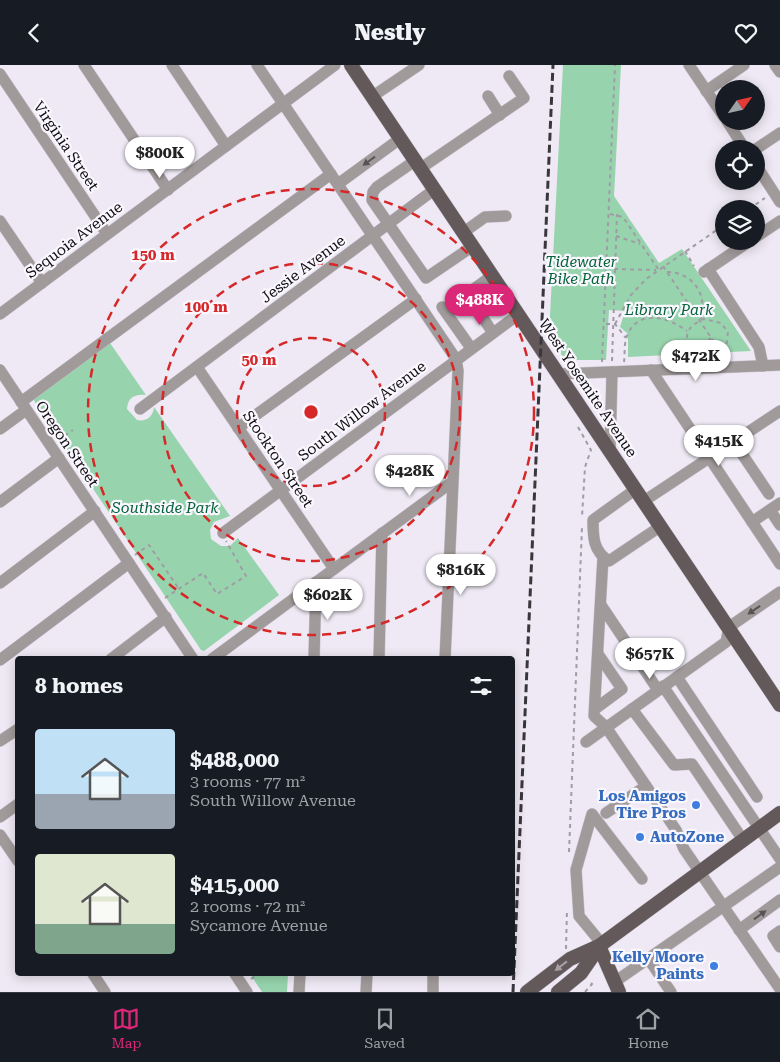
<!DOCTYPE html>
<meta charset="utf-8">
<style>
:root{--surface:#171b24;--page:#242831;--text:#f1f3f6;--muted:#9ea1a6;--line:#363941;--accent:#db2777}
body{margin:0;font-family:"Roboto Serif",serif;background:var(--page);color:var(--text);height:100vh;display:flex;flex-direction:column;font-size:19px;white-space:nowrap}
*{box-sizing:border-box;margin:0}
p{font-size:16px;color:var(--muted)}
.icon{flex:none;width:28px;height:28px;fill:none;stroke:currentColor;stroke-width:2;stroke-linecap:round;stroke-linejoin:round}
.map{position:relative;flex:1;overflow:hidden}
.sheet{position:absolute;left:15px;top:591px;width:500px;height:320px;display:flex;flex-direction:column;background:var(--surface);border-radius:5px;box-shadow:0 2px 12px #0003}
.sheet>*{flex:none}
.needle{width:32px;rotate:56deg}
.tools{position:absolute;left:715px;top:15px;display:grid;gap:10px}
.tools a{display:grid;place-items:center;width:50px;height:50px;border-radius:50%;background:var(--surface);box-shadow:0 2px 12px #0003;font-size:25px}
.price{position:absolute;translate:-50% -42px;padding:0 11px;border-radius:18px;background:#fff;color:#222;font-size:16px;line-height:32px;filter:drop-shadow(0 1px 2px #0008)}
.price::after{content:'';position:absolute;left:50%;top:30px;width:15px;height:11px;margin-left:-8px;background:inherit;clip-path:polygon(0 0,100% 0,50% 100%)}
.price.active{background:var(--accent);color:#fff}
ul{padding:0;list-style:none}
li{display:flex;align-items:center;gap:15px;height:125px;padding:0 20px}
li span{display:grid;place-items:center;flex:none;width:140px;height:100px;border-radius:5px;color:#555}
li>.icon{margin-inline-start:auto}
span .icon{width:60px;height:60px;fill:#fffc;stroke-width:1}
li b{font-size:21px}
h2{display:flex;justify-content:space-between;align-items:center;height:60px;padding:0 20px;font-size:21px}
header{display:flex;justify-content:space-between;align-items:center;height:65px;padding:0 20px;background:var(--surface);font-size:22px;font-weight:800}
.dock{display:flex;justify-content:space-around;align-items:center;height:70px;border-top:1px solid var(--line);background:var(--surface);font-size:14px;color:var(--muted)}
.dock a{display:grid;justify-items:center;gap:2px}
.dock .active{color:var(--accent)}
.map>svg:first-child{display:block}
.green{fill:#97d4ad}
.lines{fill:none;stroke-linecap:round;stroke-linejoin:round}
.minor-casing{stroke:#cac6d0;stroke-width:12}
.major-casing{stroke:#cac6d0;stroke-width:15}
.path{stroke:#a09ca5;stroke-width:2;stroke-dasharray:4 4;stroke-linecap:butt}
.minor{stroke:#a19a9b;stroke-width:11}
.major{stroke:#63595a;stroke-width:14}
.rail{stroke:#39373c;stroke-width:3;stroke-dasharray:8 4;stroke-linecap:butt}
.oneway{fill:#585456}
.oneway2{fill:#a7a0a4}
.ring{fill:none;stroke:#d62828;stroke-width:2.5;stroke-dasharray:9 6}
.shop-dot{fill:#3f7fe0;stroke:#faf7fe;stroke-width:2}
.labels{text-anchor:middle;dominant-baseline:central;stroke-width:4.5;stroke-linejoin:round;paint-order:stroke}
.street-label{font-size:15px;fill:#100e12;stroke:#faf7fe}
.park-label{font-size:15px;font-style:italic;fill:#046339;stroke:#faf7fe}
.shop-label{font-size:15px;font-weight:bold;fill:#366cbe;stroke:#faf7fe;text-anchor:end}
.centre{fill:#d62828;stroke:#faf7fe;stroke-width:2.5}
.ring-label{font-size:15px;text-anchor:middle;font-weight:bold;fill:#d62828;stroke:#faf7fe;stroke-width:4.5;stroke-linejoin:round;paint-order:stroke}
</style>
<header><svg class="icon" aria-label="back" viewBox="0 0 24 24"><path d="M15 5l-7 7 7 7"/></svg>Nestly<svg class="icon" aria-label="heart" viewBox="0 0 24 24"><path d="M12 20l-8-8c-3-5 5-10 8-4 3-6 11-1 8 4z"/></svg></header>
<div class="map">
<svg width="780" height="927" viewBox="0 0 780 927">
<rect width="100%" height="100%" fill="#eee9f4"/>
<g class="green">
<polygon points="563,0 621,0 614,131 659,198 682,184 751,286 628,292 628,269 620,262 625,246 609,245 606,295 565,295 549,270"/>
<path d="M110 278 146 330C135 329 128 332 127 344L137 355C146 357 153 352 154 342L230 451 214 457 210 465 211 474 221 481H230L238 473 279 530 204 586 201 585 33 334Z"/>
<polygon points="250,909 288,909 287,927 262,927"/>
</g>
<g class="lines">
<g class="minor-casing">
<g id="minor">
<polyline points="84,0 168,125"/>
<polyline points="172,0 226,81"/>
<polyline points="257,0 456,294 458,306 445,594"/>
<polyline points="689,0 724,52"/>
<polyline points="775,0 780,7"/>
<polyline points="0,9 107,169"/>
<polyline points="706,26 744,0"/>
<polyline points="373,31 419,0"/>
<polyline points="488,31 500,50"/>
<polyline points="727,56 745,84"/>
<polyline points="756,84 780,68"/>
<polyline points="416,95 377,122 373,127 372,135 426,213 473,181"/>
<polyline points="756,100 780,137"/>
<polyline points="421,103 524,33 509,11"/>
<polyline points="338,119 401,73"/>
<polyline points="0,156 42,218"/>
<polyline points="464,167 485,152 506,151"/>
<polyline points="756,172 780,156"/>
<polyline points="708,204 759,282 763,301"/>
<polyline points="704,207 750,176"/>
<polyline points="442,242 471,283"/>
<polyline points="0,249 335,0"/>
<polyline points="493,268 467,229 493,210"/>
<polyline points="197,302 334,504"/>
<polyline points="0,305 193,594"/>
<polyline points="651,305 780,499"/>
<polyline points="559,309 780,300"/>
<polyline points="21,337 331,109"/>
<polyline points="140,344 435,124"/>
<polyline points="238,363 416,234"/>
<polyline points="0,364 26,345"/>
<polyline points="734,377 769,429"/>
<polyline points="610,388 612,307"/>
<path d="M636 424 593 455C593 472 593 486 609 496L661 461"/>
<polyline points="644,436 780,346"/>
<polyline points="0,437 59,393"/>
<polyline points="770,445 780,460"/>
<polyline points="752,457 780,438"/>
<polyline points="223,468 519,249"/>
<polyline points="603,492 594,651 606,662 676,765 684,784 780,924"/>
<polyline points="0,518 95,446"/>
<polyline points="601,540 658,625"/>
<polyline points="111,594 166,552"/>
<polyline points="212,594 452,417"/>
<polyline points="314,594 316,517"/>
<polyline points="379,594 382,468"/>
<polyline points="0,595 129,498"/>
<polyline points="677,612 757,732"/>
<polyline points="663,621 780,794"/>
<polyline points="595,644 622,624 598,589"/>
<polyline points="632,644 674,700 692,699 743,775"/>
<polyline points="0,676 18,664"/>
<polyline points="586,677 726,577 729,562 780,527"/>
<polyline points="606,748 646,721"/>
<polyline points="0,752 18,739"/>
<polyline points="0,770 18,796"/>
<polyline points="739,865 780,835"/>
<polyline points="780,866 773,871 780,882"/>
<polyline points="602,879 579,851 576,805 592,749 642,814"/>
<polyline points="648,893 671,927"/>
<polyline points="93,909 105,927"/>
<polyline points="235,909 247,927"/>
<polyline points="616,916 780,802"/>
<polyline points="299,927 300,909"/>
<polyline points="366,927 367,909"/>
<polyline points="433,927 433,909"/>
</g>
</g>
<g class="major-casing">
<g id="major">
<polyline points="351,0 780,640"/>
<polyline points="599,881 619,927"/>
<polyline points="527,927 570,894 599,881 780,748"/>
<polyline points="558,927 581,908 599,882"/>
</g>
</g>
<g class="path">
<polyline points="749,144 765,133"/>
<polyline points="610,149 623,152 658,204"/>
<polyline points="616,171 640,179"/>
<polyline points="685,186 694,201"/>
<polyline points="663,201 724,292"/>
<polyline points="614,204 656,205"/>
<path d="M667 207C694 207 709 232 700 256"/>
<polyline points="606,259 615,259 626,273"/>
<polyline points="615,259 631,230 646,214 724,160"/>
<path d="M711 273 703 281 696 282 687 275C686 264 694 258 704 254L721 258 728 267 726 284 728 292"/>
<polyline points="612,296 617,149"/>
<polyline points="602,297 615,0"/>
<path d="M624 297C625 290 624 281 626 274 636 242 668 252 687 266"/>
<polyline points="578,362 591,385 585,402 582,452"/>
<polyline points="58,375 73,365"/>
<polyline points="135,490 149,480 179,524"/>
<polyline points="165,533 203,508 217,529 246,511 226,476"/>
<polyline points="569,787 582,462"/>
<polyline points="566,884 567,844"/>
<polyline points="251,914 259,909"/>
<polyline points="585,927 592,919 589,916"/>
</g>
<use href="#minor" class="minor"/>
<use href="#major" class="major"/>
<polyline class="rail" points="513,927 553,0"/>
</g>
<defs><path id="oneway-solid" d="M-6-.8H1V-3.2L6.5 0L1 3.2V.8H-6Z" transform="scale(1.25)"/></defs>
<g class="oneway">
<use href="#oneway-solid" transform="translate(369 96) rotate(144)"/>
<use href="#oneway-solid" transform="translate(754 545) rotate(146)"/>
<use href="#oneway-solid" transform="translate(760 850) rotate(-36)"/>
</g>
<use class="oneway2" href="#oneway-solid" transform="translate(561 901) rotate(142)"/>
<g class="ring">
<circle cx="311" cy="347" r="74"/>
<circle cx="311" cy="347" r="149"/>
<circle cx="311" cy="347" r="223"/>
</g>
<g class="shop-dot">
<circle cx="696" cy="740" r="5"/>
<circle cx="640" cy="772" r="5"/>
<circle cx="714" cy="901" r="5"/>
</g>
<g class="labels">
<g class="street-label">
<text transform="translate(66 81) rotate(56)">Virginia Street</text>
<text transform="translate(74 175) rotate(-37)">Sequoia Avenue</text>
<text transform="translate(303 204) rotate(-37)">Jessie Avenue</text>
<text transform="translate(588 323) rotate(56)">West Yosemite Avenue</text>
<text transform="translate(362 346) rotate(-37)">South Willow Avenue</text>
<text transform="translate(67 379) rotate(56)">Oregon Street</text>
<text transform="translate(278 394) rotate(56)">Stockton Street</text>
</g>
<g class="park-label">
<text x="581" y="197">Tidewater<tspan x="581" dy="17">Bike Path</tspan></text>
<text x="669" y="245">Library Park</text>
<text x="165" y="443">Southside Park</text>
</g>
<g class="shop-label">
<text x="686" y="731">Los Amigos<tspan x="686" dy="17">Tire Pros</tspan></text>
<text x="650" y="772" text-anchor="start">AutoZone</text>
<text x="704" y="892">Kelly Moore<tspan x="704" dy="17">Paints</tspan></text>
</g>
</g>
<circle cx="311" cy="347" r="8" class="centre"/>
<g class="ring-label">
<text x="153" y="195">150 m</text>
<text x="206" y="247">100 m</text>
<text x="259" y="300">50 m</text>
</g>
</svg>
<div class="tools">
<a><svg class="needle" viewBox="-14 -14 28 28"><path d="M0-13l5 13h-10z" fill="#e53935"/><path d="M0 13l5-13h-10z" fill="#9ea1a6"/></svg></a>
<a><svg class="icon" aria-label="locate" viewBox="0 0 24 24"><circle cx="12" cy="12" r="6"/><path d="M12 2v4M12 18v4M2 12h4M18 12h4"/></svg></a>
<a><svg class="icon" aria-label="layers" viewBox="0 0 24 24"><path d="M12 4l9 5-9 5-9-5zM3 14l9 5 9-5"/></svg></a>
</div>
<b class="price" style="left:160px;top:114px">$800K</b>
<b class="price active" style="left:480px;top:261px">$488K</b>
<b class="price" style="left:696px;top:317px">$472K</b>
<b class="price" style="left:719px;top:402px">$415K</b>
<b class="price" style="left:410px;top:432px">$428K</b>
<b class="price" style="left:461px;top:531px">$816K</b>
<b class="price" style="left:328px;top:556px">$602K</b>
<b class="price" style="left:650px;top:615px">$657K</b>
<section class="sheet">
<h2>8 homes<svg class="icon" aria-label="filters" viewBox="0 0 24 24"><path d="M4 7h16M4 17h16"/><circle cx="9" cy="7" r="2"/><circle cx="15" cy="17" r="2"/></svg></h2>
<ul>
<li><span style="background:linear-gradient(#bfe0f5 65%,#9aa5b1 0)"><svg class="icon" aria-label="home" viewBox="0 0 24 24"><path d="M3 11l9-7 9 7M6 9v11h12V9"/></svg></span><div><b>$488,000</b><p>3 rooms · 77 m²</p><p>South Willow Avenue</p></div></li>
<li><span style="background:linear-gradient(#dfe7d0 70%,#7fa58c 0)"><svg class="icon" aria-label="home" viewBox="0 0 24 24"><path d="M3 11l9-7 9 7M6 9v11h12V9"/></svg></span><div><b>$415,000</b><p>2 rooms · 72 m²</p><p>Sycamore Avenue</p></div></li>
</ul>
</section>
</div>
<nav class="dock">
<a class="active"><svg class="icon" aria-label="map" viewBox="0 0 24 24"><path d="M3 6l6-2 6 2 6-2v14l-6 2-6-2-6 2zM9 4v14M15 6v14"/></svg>Map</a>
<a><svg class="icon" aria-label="saved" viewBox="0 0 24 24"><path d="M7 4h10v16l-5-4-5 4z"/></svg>Saved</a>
<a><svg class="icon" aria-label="home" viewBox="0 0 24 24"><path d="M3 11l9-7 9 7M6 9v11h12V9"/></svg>Home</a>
</nav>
